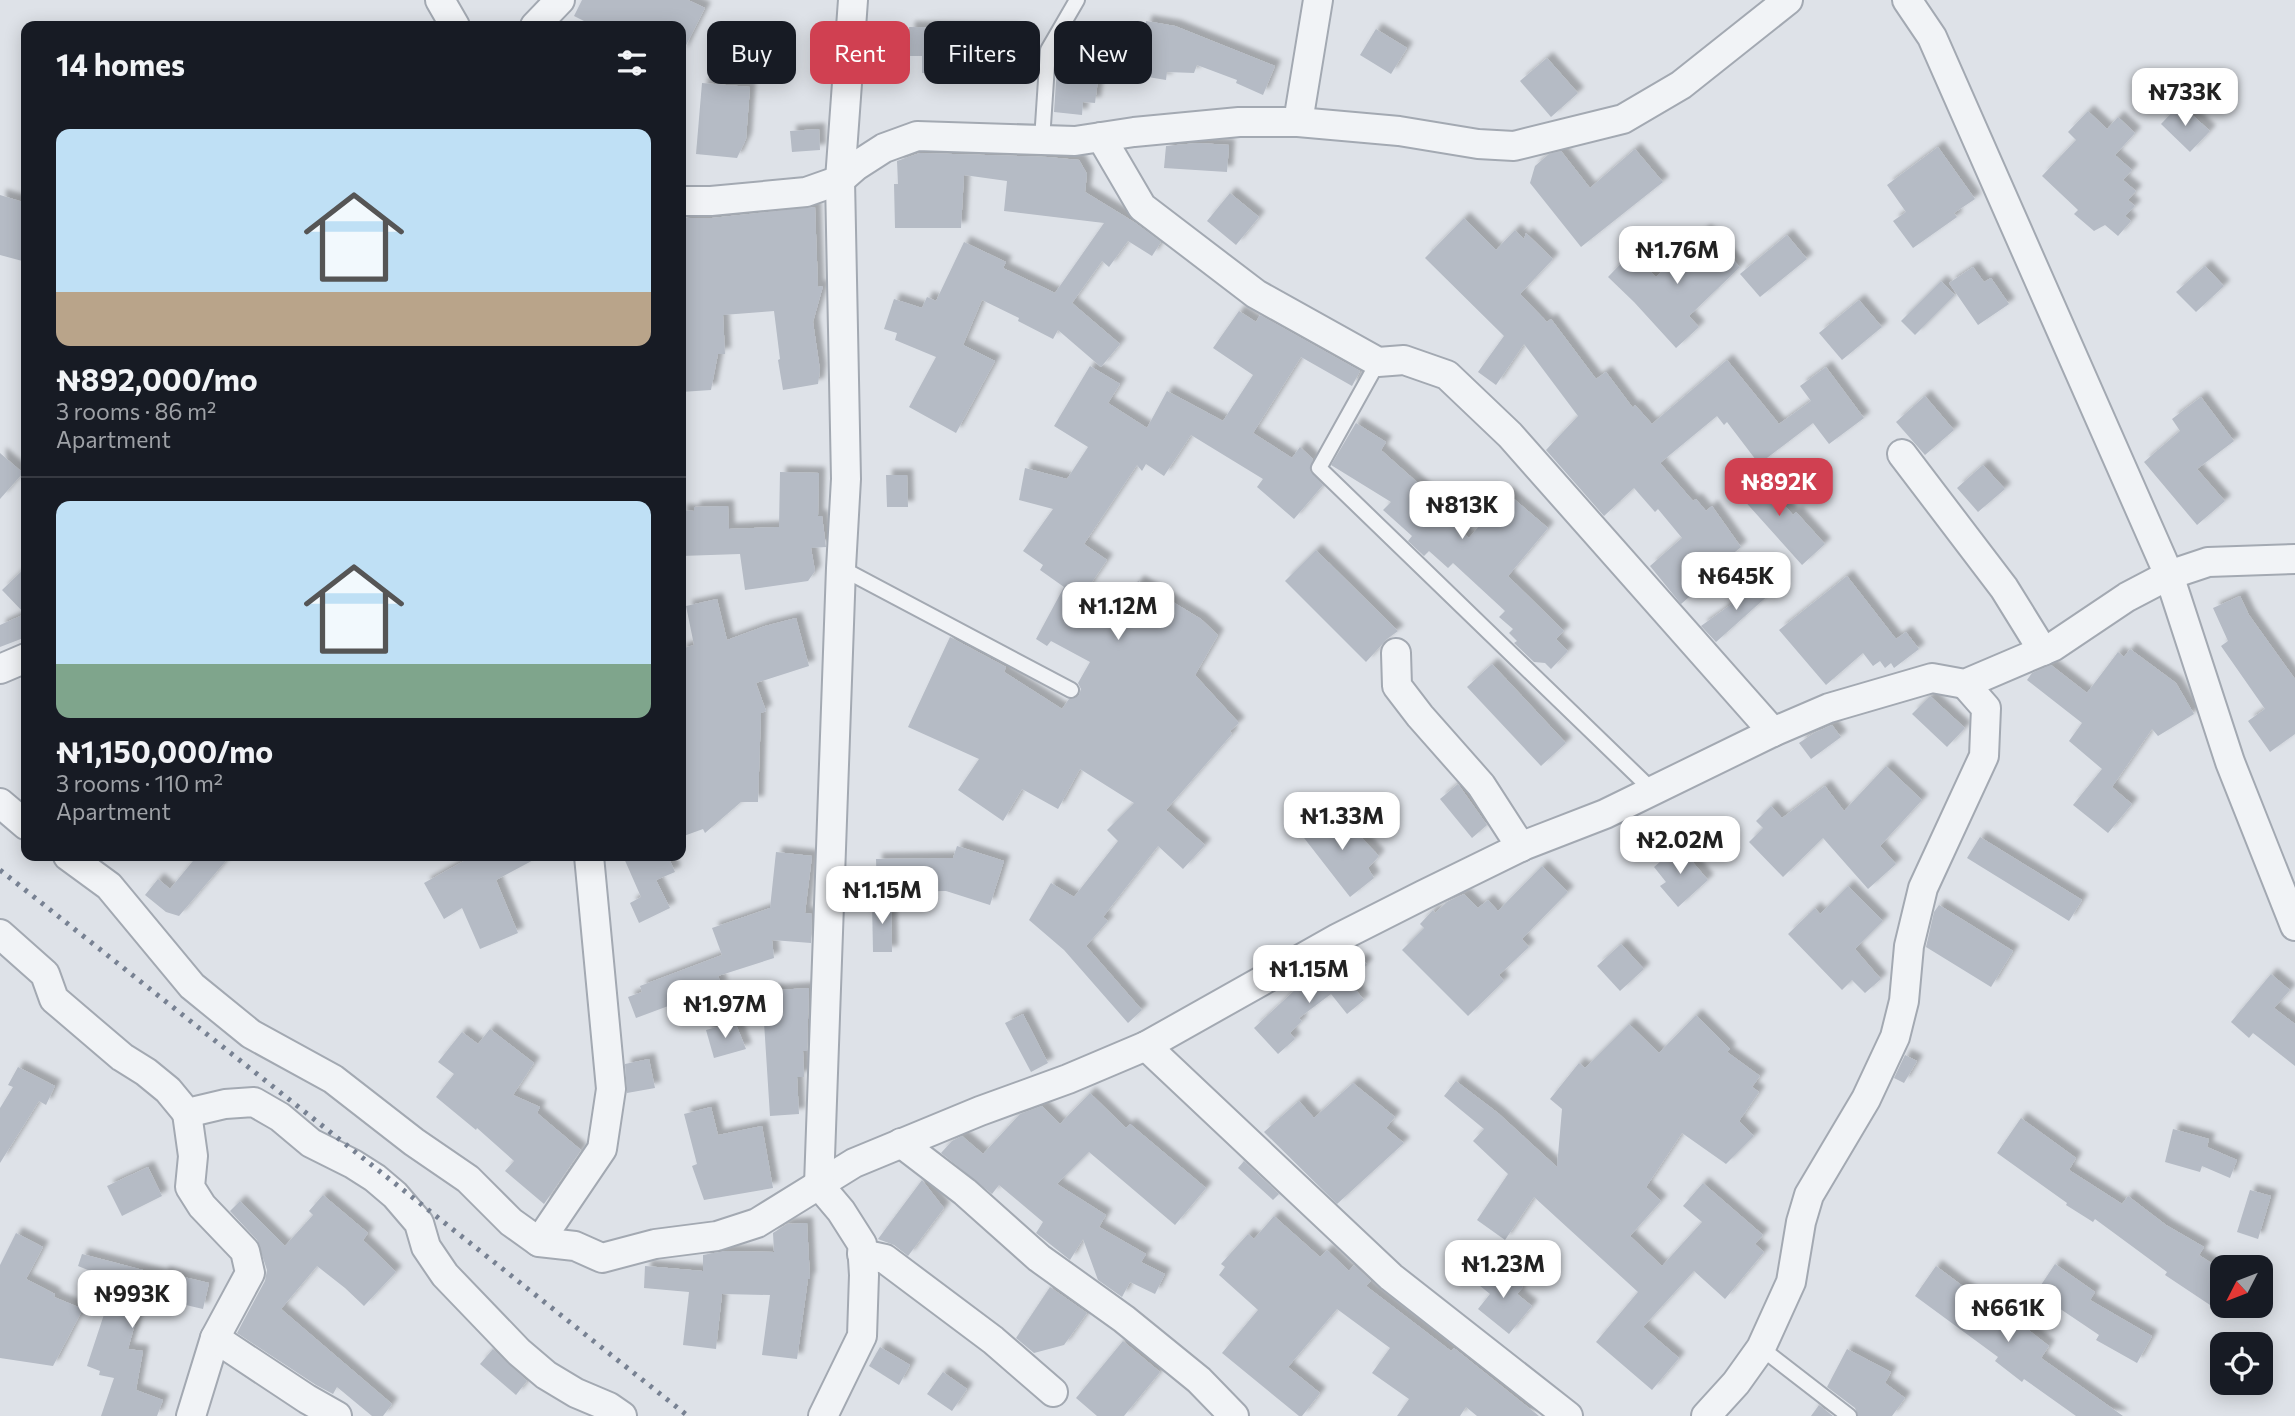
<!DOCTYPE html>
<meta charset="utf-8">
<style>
:root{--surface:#171b24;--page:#242831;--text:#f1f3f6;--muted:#9ea1a6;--line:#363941;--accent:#d04051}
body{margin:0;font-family:Commissioner,sans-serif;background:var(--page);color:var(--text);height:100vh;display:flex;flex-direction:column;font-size:26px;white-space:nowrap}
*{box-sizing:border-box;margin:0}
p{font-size:23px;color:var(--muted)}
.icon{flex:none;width:38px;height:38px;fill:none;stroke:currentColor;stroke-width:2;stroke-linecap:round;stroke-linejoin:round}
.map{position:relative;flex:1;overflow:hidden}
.drawer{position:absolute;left:21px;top:21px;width:665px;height:840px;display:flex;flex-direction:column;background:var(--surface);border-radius:14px;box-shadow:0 4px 18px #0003}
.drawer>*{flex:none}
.guide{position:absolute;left:707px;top:21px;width:665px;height:63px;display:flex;gap:14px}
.needle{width:46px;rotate:228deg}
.tools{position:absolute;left:2210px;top:1255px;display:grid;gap:14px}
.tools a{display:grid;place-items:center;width:63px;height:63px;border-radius:14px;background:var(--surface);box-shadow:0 4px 18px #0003;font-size:35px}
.price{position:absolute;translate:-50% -60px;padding:0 16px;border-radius:14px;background:#fff;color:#222;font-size:23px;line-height:46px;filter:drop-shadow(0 2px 4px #0008)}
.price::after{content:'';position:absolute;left:50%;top:42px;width:21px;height:16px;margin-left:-10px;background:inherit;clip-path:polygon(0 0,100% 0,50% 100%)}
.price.active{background:var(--accent);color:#fff}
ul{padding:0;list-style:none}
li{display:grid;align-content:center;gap:14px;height:371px;padding:0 35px}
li+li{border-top:2px solid var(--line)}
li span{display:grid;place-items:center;height:217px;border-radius:14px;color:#555}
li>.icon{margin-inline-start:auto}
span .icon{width:126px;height:126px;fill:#fffc;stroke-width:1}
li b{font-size:30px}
h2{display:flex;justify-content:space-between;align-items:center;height:84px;padding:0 35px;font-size:30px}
.pill{padding:0 24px;border-radius:14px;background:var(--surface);box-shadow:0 4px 18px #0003;font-size:24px;line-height:63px}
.pill.active{background:var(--accent);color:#fff}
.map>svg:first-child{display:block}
.building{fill:#b5bbc5;filter:url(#shadow)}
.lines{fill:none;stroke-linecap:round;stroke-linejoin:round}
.service-casing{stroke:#a3a9b2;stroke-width:18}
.minor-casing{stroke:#a3a9b2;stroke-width:32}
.service{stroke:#f1f3f6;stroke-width:14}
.minor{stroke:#f1f3f6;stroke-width:28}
.rail{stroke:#778192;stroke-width:5;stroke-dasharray:3.5 7;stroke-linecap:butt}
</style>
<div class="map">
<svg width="2295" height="1416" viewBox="0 0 2295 1416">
<defs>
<filter id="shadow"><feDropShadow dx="6" dy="-6" stdDeviation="2" flood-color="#0004"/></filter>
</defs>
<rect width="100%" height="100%" fill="#dee2e8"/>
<g class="building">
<polygon points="582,0 688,0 705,8 681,55 681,26 594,26 574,16"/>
<polygon points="1146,21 1175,26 1275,66 1263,95 1236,83 1237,80 1197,65 1194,73 1167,72 1166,80 1136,75"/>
<polygon points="909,27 1013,29 1013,76 922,73 922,56 908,56"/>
<polygon points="1376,29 1407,48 1391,74 1360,55"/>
<polygon points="1547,58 1578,93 1551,117 1520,81"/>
<polygon points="1057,67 1099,72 1095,103 1083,102 1082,115 1054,112"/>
<polygon points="702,83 750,87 746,139 737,158 696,154"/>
<polygon points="2180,104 2210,131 2190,152 2161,124"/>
<polygon points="2088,111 2107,129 2118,117 2135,133 2115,155 2132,170 2123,180 2136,191 2128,200 2135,206 2125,216 2131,221 2118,236 2105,225 2094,231 2074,214 2078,210 2042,176 2076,140 2068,132"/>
<polygon points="819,129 820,150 792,152 790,131"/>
<polygon points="1198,143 1229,145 1227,172 1164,168 1166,146"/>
<polygon points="1938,147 1975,199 1954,213 1957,217 1913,248 1893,221 1906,212 1887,185"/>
<polygon points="1635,149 1663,182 1581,247 1530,183 1535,166 1549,154 1561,151 1590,188"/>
<polygon points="920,153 1047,157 1079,160 1087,174 1085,192 1134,222 1161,242 1152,256 1128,241 1109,267 1102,261 1072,303 1120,344 1101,367 1058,330 1053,339 1018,321 1019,318 982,300 963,345 995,361 956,433 909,407 936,357 895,340 897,333 884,329 894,299 922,308 927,297 936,301 964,242 1006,262 1003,268 1055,293 1104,223 1004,211 1007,181 964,175 961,228 895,228 894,184 898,184 897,161"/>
<polygon points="1230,193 1259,217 1236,245 1207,221"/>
<polygon points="0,195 26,203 26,262 0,255"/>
<polygon points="815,207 818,287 823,286 813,322 820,370 818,384 783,390 778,360 780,359 774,311 723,315 725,354 718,354 711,390 681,392 681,218 712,218"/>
<polygon points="1464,218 1496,250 1515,230 1524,239 1526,233 1553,259 1520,294 1547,322 1551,319 1596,379 1606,372 1633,408 1635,405 1652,424 1727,360 1779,424 1811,401 1800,386 1826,367 1864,418 1829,444 1813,423 1759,464 1727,422 1724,425 1717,416 1660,463 1693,501 1696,499 1706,511 1712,506 1741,547 1707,575 1710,579 1681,604 1650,566 1682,538 1658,509 1655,512 1634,488 1604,516 1546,450 1578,416 1524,344 1496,385 1478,372 1504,336 1425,258"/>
<polygon points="1705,230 1740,267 1689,316 1699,327 1676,348 1634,302 1608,277 1631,253 1656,277"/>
<polygon points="1787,235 1807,259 1760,297 1740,274"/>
<polygon points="2205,266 2224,286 2196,312 2176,292"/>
<polygon points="1973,267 1984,282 1991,278 2009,304 1978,325 1949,283"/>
<polygon points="1941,281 1955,295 1915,335 1901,321"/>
<polygon points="1859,300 1882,327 1842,360 1819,333"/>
<polygon points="1239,311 1256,322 1260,315 1360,371 1352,386 1301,357 1253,433 1292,458 1300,447 1313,459 1310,471 1323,485 1294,519 1257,487 1263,479 1191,435 1164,476 1146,464 1142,471 1137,465 1084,544 1107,560 1075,607 1110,627 1138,581 1201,619 1218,635 1195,675 1239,723 1230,731 1232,734 1166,810 1205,845 1183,869 1158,846 1103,917 1108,921 1086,946 1142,1010 1128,1023 1064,950 1029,920 1051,883 1074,897 1118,841 1107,830 1134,803 1080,769 1058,809 1022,789 1003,821 958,790 979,759 908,727 950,637 1006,667 1004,672 1062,709 1069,699 1075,698 1079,695 1081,689 1078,683 1090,662 1051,641 1047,646 1036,639 1064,587 1040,570 1043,565 1023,551 1053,509 1019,500 1025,468 1067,479 1088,447 1054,426 1090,366 1120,384 1108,403 1147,428 1167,391 1223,421 1253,375 1213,348"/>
<polygon points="1925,396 1954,430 1925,455 1896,422"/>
<polygon points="2201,397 2234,441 2197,469 2225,501 2197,525 2144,462 2180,431 2172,419"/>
<polygon points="1356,423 1386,442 1381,450 1436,499 1432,504 1469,538 1507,493 1548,528 1508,576 1564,631 1556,639 1568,651 1551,669 1545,663 1534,662 1514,643 1517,641 1509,633 1513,629 1499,617 1505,611 1453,563 1448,568 1429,551 1424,556 1408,541 1412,536 1383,510 1391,502 1331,465"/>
<polygon points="0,453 23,473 0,499"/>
<polygon points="1983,465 2005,489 1978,512 1957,488"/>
<polygon points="1754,470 1793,515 1796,512 1825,544 1802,565 1733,488"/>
<polygon points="780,472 819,473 818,516 822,516 826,547 811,548 815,571 808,581 745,590 740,554 681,556 681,510 694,511 694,507 728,506 729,529 779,527"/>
<polygon points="886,475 907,475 908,507 887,507"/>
<polygon points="1316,550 1398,631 1387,639 1366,662 1285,581"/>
<polygon points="26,567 26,637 0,647 0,625 25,614 2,590"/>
<polygon points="1847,576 1896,639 1906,632 1919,649 1894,668 1891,663 1885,668 1880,661 1873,666 1863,653 1826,685 1779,630"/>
<polygon points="1764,581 1772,592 1716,642 1701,626"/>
<polygon points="2240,596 2249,615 2295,679 2295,734 2270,752 2248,721 2265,709 2221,646 2228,641 2213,608"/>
<polygon points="717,599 727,640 765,626 796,618 809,666 756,683 766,711 761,713 758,802 741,802 705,833 703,829 681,837 681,649 694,645 686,606"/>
<polygon points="2130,649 2176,683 2194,714 2158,736 2152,729 2112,787 2132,804 2108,833 2073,805 2102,769 2069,741 2082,723 2027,680 2032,673 2051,665 2087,693 2118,652 2124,657"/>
<polygon points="1492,664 1566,743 1541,766 1467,687"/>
<polygon points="1930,696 1965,728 1947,747 1912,714"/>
<polygon points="1832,725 1841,737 1811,759 1799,743 1814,733"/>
<polygon points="1886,766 1922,800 1880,846 1896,864 1868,889 1823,838 1783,877 1749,842 1763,828 1756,821 1771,806 1782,818 1825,786 1844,811"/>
<polygon points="1458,784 1487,825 1472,838 1440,799"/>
<polygon points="1334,809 1379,856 1368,868 1374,878 1350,897 1301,834"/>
<polygon points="1980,837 2082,900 2069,921 1967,858"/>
<polygon points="957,846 1004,861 990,905 946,891 877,892 876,859 953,858"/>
<polygon points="1679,846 1708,880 1678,907 1660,886 1666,882 1654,867"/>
<polygon points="776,852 812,856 805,913 812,914 811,943 772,940 774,958 718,976 722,986 636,1018 628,997 642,992 640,986 722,955 712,928 770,908"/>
<polygon points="197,856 230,856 179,916 166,912 145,895 158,879 170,889"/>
<polygon points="473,856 541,856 496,880 518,933 480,949 462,908 444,919 424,883"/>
<polygon points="623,856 668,856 675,872 656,880 670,908 639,923 630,903 641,897"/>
<polygon points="1542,866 1568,892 1522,939 1529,947 1499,975 1504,981 1468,1016 1402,950 1424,928 1420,924 1433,910 1435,913 1447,902 1464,894 1478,908 1488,900 1498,911"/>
<polygon points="1848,886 1883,921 1855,949 1881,979 1865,993 1852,980 1842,990 1788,934 1815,908 1820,914"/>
<polygon points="891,900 892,952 873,952 872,901"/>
<polygon points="1939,905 2013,951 1991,987 1926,947 1934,912"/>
<polygon points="1621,944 1644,969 1620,991 1597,966"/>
<polygon points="1363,959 1367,965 1348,980 1364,1000 1347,1014 1331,994 1299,1018 1302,1021 1290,1033 1295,1039 1278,1054 1254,1028 1297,988"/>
<polygon points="2271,974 2290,990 2274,1008 2295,1024 2295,1066 2253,1033 2249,1038 2231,1022"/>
<polygon points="809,988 807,1051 803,1051 804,1077 797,1077 799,1114 770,1116 762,991"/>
<polygon points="1023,1014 1048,1063 1031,1072 1005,1023"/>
<polygon points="1696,1015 1730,1049 1727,1052 1760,1076 1752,1087 1759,1092 1739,1121 1754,1136 1726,1164 1682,1133 1646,1187 1661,1201 1630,1236 1662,1266 1702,1222 1683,1206 1703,1183 1763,1235 1755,1244 1764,1252 1725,1299 1694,1271 1643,1327 1679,1358 1652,1390 1596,1342 1638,1292 1534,1197 1505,1240 1477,1220 1508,1174 1473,1141 1484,1129 1444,1096 1456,1081 1498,1113 1557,1167 1562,1109 1550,1099 1579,1063 1585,1068 1629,1024 1659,1053"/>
<polygon points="735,1022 746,1049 714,1058 706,1030"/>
<polygon points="490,1029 534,1063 513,1095 540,1107 537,1113 581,1150 544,1204 505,1171 514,1161 477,1128 476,1130 436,1097 454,1074 438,1062 462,1032 478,1044"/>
<polygon points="1905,1055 1917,1061 1904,1083 1894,1078"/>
<polygon points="649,1059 655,1088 627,1093 625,1064"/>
<polygon points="18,1067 55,1086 46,1105 39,1101 0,1163 0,1108 13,1087 8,1085"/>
<polygon points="1353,1083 1395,1117 1386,1128 1404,1143 1337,1204 1264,1132 1299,1101 1314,1118"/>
<polygon points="1090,1093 1126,1128 1130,1124 1206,1188 1175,1225 1089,1152 1057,1184 1106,1215 1099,1227 1146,1254 1141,1262 1165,1274 1155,1294 1130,1282 1122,1297 1098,1280 1083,1239 1070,1260 1036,1233 1043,1222 999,1185 992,1194 941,1153 952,1141 962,1136 983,1154 1020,1114 1042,1106 1060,1124"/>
<polygon points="711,1107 718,1135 762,1126 773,1188 704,1200 692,1166 697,1164 684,1114"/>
<polygon points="2021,1118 2076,1158 2069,1170 2122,1204 2128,1196 2166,1225 2204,1247 2199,1255 2222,1270 2222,1313 2165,1275 2167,1272 2095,1219 2093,1222 2066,1205 2067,1203 1997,1153"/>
<polygon points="2173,1129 2209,1139 2207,1147 2237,1160 2230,1178 2202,1166 2200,1172 2165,1162"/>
<polygon points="1244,1161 1279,1194 1273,1200 1238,1168"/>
<polygon points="148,1167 162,1196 122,1216 107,1186"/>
<polygon points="922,1180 944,1208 908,1256 894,1245 878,1239"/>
<polygon points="2250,1190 2271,1196 2258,1239 2237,1232"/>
<polygon points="323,1195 368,1233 363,1240 396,1272 364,1306 345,1288 317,1266 281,1309 392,1404 383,1416 372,1416 337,1387 333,1394 316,1385 237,1333 265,1281 267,1270 257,1240 230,1211 240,1201 285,1246 313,1215 309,1211"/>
<polygon points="1274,1216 1320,1257 1327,1250 1349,1271 1354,1265 1371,1281 1366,1286 1451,1351 1454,1348 1539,1416 1477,1416 1466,1407 1460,1416 1397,1416 1409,1399 1372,1373 1390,1348 1337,1309 1288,1367 1320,1393 1302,1416 1299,1416 1222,1353 1258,1310 1219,1275 1225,1267 1221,1264 1248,1234 1254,1239"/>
<polygon points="807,1223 810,1279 808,1279 797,1359 762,1355 770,1295 722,1294 716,1349 683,1345 689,1292 644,1288 645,1266 703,1271 703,1255 725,1251 774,1252 773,1233 787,1224"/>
<polygon points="16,1233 43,1247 26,1279 55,1294 54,1297 83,1309 53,1366 0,1358 0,1265"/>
<polygon points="82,1254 162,1275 163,1272 209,1283 203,1309 143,1295 128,1349 143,1351 136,1390 163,1400 157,1416 101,1416 114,1378 99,1375 100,1371 87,1366 115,1281 78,1266"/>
<polygon points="2055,1264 2095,1292 2090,1300 2152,1336 2137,1363 2096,1340 2099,1335 2047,1300 2050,1295 2039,1288"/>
<polygon points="1496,1265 1523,1287 1517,1294 1532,1306 1509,1334 1478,1309 1490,1294 1479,1285"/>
<polygon points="1936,1266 2020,1329 2022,1325 2049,1346 2041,1358 2123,1416 2076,1416 2024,1379 2022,1382 1995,1361 1998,1357 1915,1296"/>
<polygon points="1050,1287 1087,1313 1064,1345 1034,1353 1016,1338"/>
<polygon points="1123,1341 1160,1372 1124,1416 1097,1416 1076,1398"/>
<polygon points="880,1347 910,1365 899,1385 869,1366"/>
<polygon points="493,1349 527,1381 516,1395 480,1364"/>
<polygon points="1847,1349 1891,1372 1885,1383 1905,1398 1892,1416 1858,1416 1855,1408 1827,1387"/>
<polygon points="943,1372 967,1389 952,1411 927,1394"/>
<polygon points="1819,1405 1833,1416 1811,1416"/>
</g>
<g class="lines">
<g class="service-casing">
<g id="service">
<polyline points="1042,140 1048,50 1077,0"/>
<polyline points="1378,362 1319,468 1652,790"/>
<polyline points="841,568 1071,690"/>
<polyline points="1761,1348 1849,1416"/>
</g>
</g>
<g class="minor-casing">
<g id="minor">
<polyline points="440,0 455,26"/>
<polyline points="1907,0 1932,37 2169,575 2230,762 2295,926"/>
<polyline points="535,26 560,0"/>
<polyline points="1298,122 1318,0"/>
<polyline points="1101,137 1142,207 1256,294 1378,362 1404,360 1447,375 1510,435 1773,732"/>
<polyline points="681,201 711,201 806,192 840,180 856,166 884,148 917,136 1075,141 1134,132 1239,122 1298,122 1399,131 1478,144 1514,146 1623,119 1681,85 1788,0"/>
<polyline points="1902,454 2004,588 2043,651"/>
<polyline points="1396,653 1397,686 1420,716 1481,785 1521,847"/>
<polyline points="0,669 26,658"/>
<polyline points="0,803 26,825"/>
<polyline points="68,856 109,886 192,986 251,1034 333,1079 414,1142 468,1179 511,1222 539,1242 575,1246 602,1258 655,1244 717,1236 757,1223 854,1163 980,1111 1068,1079 1146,1046 1338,938 1423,895 1525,845 1605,814 1773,732 1829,708 1932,678 1965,684 2054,646 2127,597 2169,575 2208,562 2295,559"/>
<polyline points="0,934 45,974 54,999 122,1057 146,1072 168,1090 187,1113 225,1104 254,1102 280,1117 311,1143 353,1164 375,1178 395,1195 419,1223 426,1247 445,1275 519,1352 546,1375 576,1393 609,1407 622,1416"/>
<polyline points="1146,1046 1391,1277 1568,1416"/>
<polyline points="187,1113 193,1156 190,1187 202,1206 245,1251 250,1273 215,1338 191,1416"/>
<polyline points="901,1143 965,1192 1039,1258 1124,1319 1199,1380 1234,1416"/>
<polyline points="539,1242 602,1149 611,1089 589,856"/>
<polyline points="862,1254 885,1259 993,1340 1053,1392"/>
<polyline points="215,1338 307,1399 337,1416"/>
<polyline points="823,1416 862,1336 864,1275 862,1244 841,1211 819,1185 841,568 846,479 840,180 853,0"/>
<polyline points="1706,1416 1736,1383 1761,1348 1791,1282 1801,1222 1809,1195 1866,1099 1895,1037 1904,1001 1909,946 1923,888 1984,756 1986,708 1965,684"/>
</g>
</g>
<use href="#service" class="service"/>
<use href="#minor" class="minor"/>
<polyline class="rail" points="0,870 688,1416"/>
</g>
</svg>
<div class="tools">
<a><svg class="needle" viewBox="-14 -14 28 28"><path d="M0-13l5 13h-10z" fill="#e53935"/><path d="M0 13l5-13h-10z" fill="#9ea1a6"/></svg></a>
<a><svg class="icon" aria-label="locate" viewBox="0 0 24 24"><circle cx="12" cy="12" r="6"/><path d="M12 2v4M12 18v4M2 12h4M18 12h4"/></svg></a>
</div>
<b class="price" style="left:2185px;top:128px">₦733K</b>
<b class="price" style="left:1677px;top:286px">₦1.76M</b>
<b class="price active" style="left:1779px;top:518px">₦892K</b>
<b class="price" style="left:1462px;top:541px">₦813K</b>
<b class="price" style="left:1736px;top:612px">₦645K</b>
<b class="price" style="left:1118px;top:642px">₦1.12M</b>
<b class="price" style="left:1342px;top:852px">₦1.33M</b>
<b class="price" style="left:1680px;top:876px">₦2.02M</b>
<b class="price" style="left:882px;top:926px">₦1.15M</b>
<b class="price" style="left:1309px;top:1005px">₦1.15M</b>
<b class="price" style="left:725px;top:1040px">₦1.97M</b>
<b class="price" style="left:1503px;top:1300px">₦1.23M</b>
<b class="price" style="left:132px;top:1330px">₦993K</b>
<b class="price" style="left:2008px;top:1344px">₦661K</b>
<div class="guide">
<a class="pill">Buy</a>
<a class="pill active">Rent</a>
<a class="pill">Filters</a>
<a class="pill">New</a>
</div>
<section class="drawer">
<h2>14 homes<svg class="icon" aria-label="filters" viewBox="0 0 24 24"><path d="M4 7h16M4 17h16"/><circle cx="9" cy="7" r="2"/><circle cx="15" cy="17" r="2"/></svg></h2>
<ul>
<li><span style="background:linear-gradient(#bfe0f5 75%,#b9a48a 0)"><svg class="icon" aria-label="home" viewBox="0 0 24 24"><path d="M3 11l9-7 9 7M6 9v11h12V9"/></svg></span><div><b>₦892,000/mo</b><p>3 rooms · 86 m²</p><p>Apartment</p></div></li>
<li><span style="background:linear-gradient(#bfe0f5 75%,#7fa58c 0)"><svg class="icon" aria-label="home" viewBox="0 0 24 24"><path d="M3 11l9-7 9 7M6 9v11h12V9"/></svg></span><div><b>₦1,150,000/mo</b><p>3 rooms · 110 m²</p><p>Apartment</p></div></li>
</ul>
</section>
</div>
